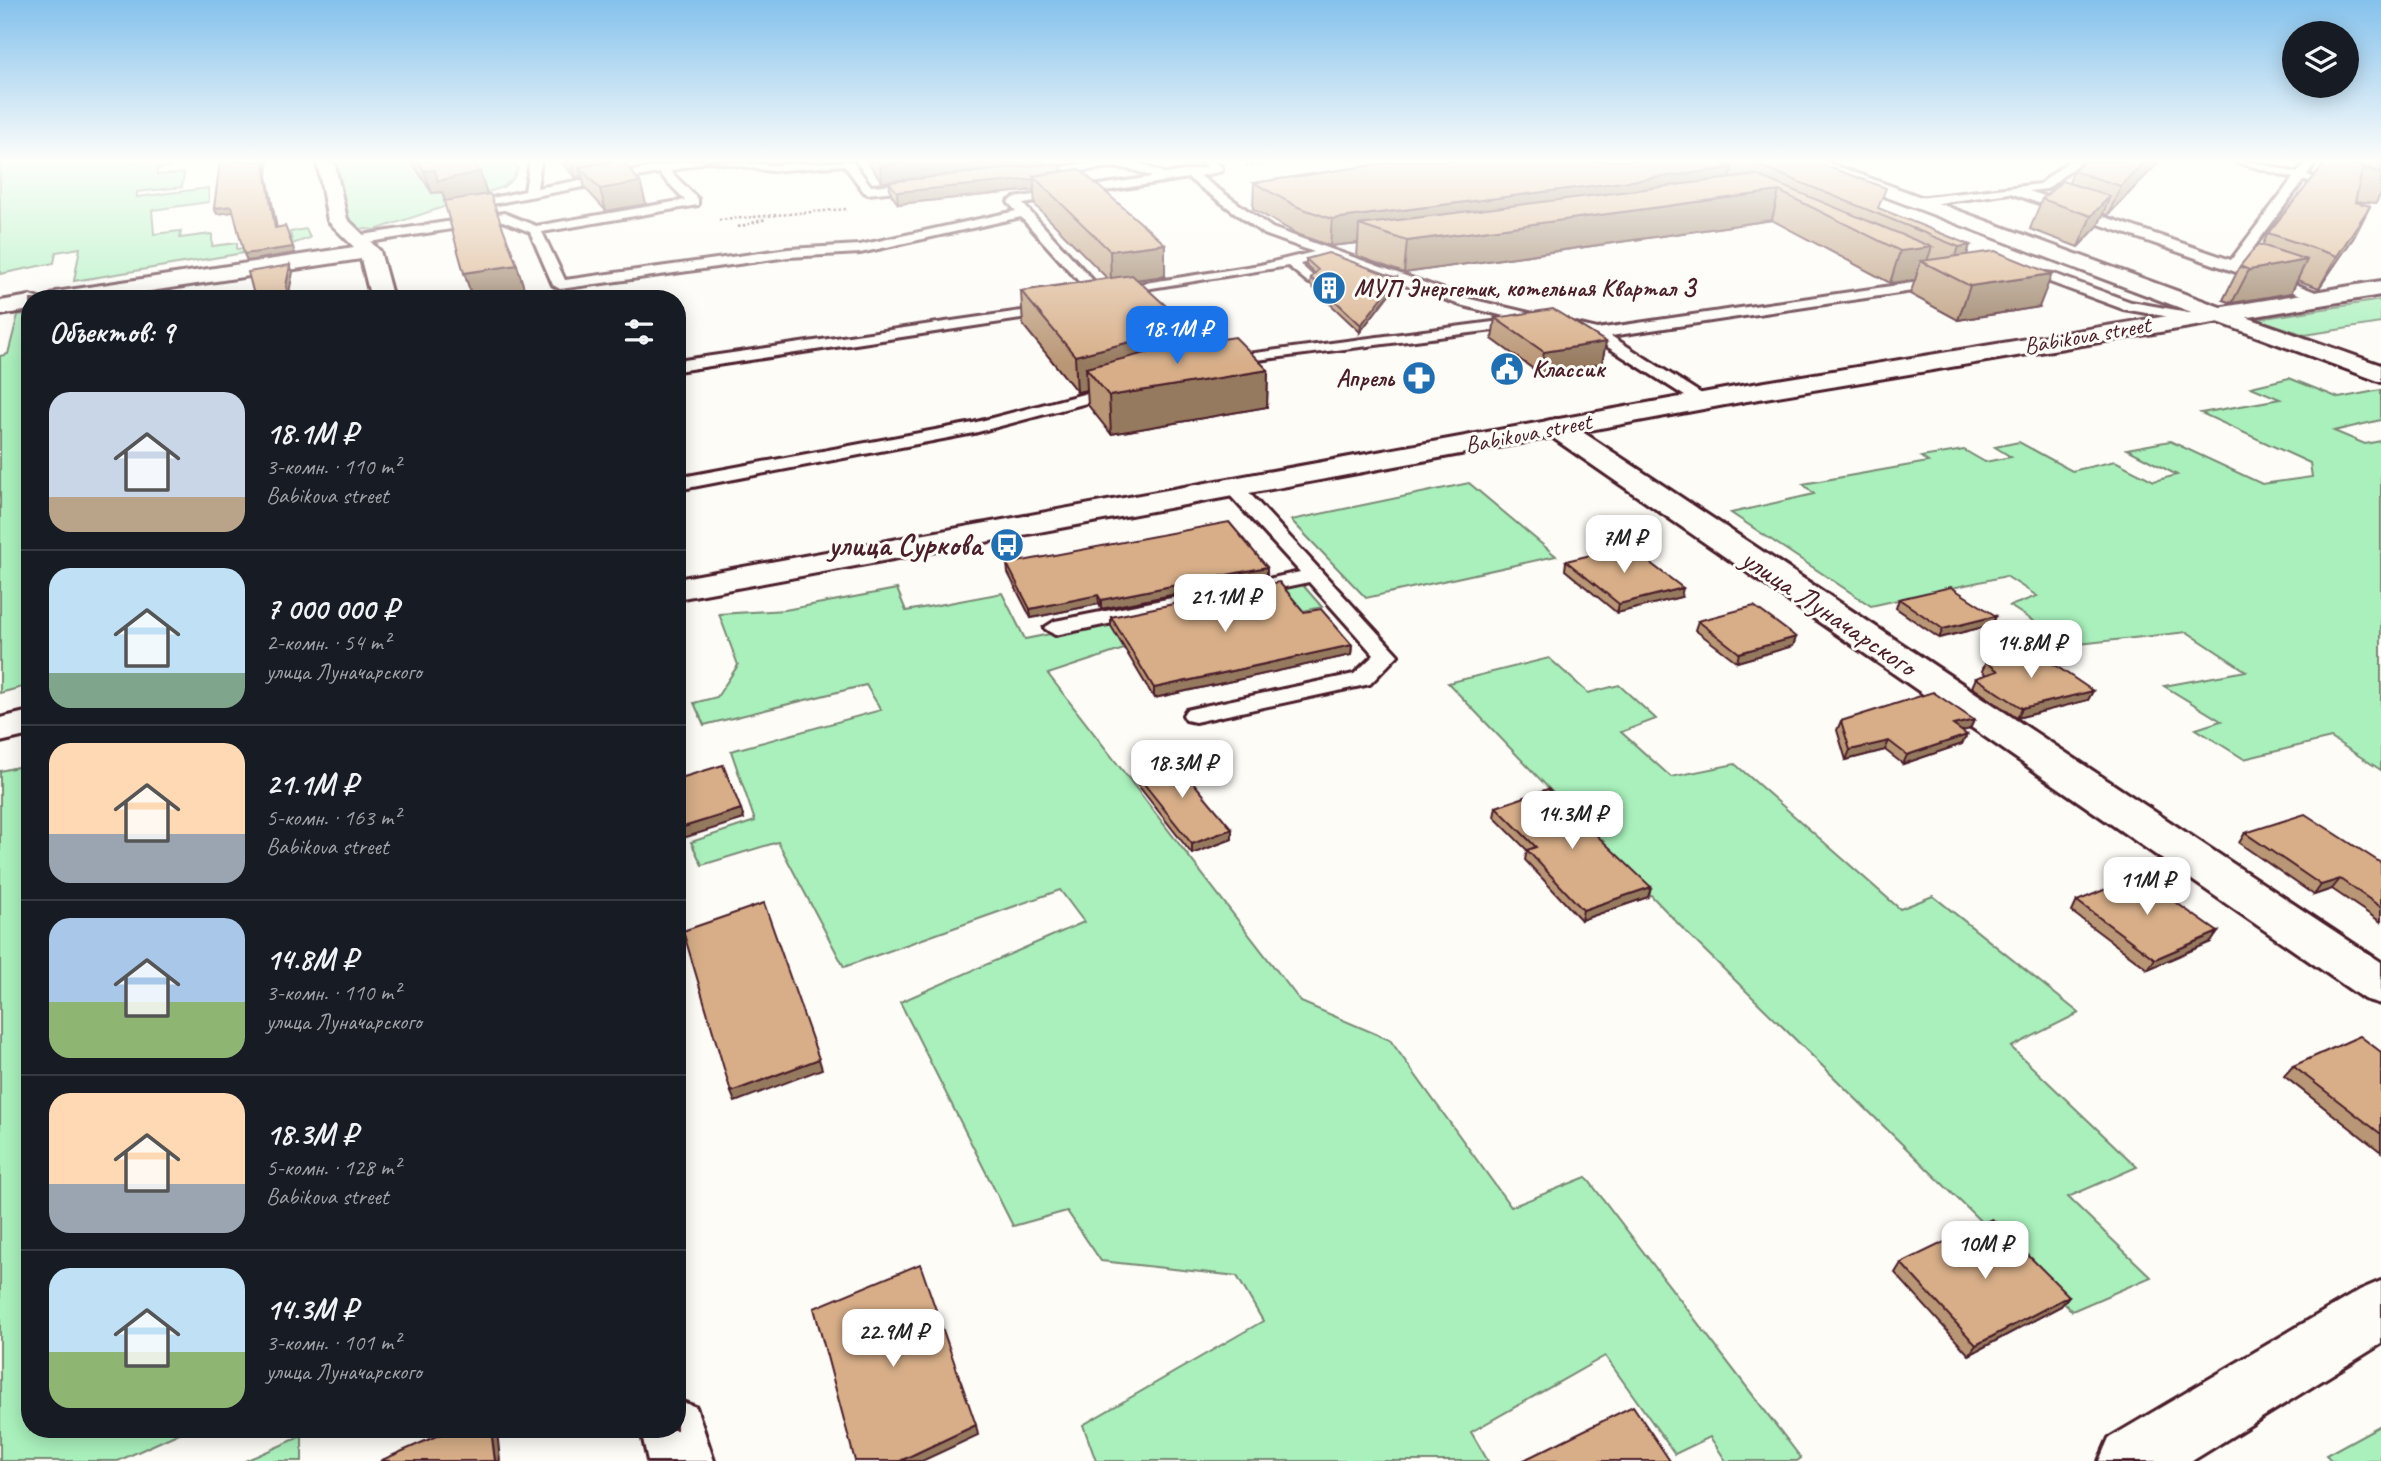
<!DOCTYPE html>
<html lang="ru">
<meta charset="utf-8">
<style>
:root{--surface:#171b24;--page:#20242c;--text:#f1f3f6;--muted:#9ea1a6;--line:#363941;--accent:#1a73e8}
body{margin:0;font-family:Caveat,sans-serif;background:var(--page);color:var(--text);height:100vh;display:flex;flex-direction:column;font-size:26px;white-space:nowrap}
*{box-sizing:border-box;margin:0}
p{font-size:23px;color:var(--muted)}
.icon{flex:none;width:38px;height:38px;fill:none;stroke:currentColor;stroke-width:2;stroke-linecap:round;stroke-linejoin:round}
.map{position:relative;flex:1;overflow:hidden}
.side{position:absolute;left:21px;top:290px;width:665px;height:1148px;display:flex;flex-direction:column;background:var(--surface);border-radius:28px;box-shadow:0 4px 18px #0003}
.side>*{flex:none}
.fabs{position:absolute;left:2282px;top:21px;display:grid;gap:14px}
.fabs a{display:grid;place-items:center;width:77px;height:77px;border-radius:50%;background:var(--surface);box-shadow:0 4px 18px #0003;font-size:35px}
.price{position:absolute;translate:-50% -60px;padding:0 16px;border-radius:14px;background:#fff;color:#222;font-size:23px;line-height:46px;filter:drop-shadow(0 2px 4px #0008)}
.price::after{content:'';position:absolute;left:50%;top:42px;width:21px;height:16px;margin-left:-10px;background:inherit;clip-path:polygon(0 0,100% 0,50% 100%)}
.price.selected{background:var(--accent);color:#fff}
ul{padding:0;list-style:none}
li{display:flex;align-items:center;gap:21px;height:175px;padding:0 28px}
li+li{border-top:2px solid var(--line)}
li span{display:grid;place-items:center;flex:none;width:196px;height:140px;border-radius:21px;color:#555}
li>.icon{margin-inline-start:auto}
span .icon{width:84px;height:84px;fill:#fffc;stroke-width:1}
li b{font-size:30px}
h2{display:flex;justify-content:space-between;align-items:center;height:84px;padding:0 28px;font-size:30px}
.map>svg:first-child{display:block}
.green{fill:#a9f0bc;stroke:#7a8874;stroke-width:2}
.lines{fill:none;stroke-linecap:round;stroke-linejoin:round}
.service-casing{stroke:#4a1f2b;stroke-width:6}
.minor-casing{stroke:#4a1f2b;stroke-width:6}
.tertiary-casing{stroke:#4a1f2b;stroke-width:6}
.primary-casing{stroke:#4a1f2b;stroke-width:6}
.path{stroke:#4a1f2b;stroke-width:2.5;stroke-dasharray:2.5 2.5;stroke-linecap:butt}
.service{fill:#fdfcf7;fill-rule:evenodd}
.minor{fill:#fdfcf7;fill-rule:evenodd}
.tertiary{fill:#fdfcf7;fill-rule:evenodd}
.primary{fill:#fdfcf7;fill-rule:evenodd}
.wall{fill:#b99675;stroke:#4a1f2b;stroke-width:2}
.shaded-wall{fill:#967a5f;stroke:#4a1f2b;stroke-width:2}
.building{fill:#d7ae88;stroke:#4a1f2b;stroke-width:2}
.labels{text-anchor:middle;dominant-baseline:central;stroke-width:6;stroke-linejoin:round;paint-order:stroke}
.far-poi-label{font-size:24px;font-weight:bold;fill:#4a1f2b;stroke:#fdfcf7;text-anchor:start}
.far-street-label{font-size:24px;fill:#4a1f2b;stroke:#fdfcf7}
.poi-label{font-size:30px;font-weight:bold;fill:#4a1f2b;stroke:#fdfcf7;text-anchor:end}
.street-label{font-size:30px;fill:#4a1f2b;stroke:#fdfcf7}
</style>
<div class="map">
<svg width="2381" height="1461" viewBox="0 0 2381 1461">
<rect width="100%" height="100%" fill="#fdfcf7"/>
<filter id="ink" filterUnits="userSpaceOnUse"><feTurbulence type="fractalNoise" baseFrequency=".0143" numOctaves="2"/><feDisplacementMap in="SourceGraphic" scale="14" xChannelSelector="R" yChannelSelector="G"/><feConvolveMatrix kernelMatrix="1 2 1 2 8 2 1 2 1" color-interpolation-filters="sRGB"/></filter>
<g filter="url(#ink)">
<g class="green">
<polygon points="0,161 211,161 157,169 157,175 184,173 182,187 137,192 137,197 208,188 209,202 152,210 154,234 181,231 180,238 212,234 212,246 237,243 237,249 292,241 290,232 306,229 310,238 286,246 74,281 80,248 56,252 54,263 0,274"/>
<polygon points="514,161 518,169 513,179 503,187 375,230 356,228 349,221 332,162"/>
<polygon points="2381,300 2381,323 2305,335 2258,319"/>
<polygon points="30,313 30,685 0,693 0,356 8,354 18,315"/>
<polygon points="2289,378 2339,398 2381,390 2381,420 2334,431 2365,444 2381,441 2381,770 2331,738 2244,759 2196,729 2221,721 2164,686 2246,671 2187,632 2070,645 2010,606 2037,596 2006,576 1871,606 1731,513 1814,494 1803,484 1928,462 1921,457 1964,450 1985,462 2011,457 1995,447 2019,442 2072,471 2115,461 2154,481 2177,475 2127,449 2170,441 2262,484 2312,477 2310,463 2201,413 2280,399 2251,387"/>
<polygon points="1469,483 1556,556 1366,598 1291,520"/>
<polygon points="1301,583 1322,607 1124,649 1048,674 1301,1002 1390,1040 1511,1207 1586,1177 1801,1458 1797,1461 1726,1461 1710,1437 1675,1454 1605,1356 1471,1432 1488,1461 1096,1461 1083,1425 1263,1321 1237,1276 1101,1261 1067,1211 1013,1226 900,1002 1084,922 1060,890 844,967 778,842 702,865 691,842 755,821 731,751 881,710 866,685 704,725 694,703 717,697 738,665 719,614 785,610 897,589 906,611 1002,593 1025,639"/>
<polygon points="1549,658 1588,693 1619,685 1656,719 1621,732 1671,777 1735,764 1900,909 1933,896 2079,1013 2011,1047 2137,1167 2068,1197 2151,1277 2072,1311 1688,934 1448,683"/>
<polygon points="30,764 30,1430 186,1430 118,1461 0,1461 0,771"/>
<polygon points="2381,1425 2381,1461 2332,1461 2326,1455"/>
<polygon points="302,1436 302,1461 245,1461"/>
</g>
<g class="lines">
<g class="service-casing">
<g id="service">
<path d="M530 161H541L537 188 687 161H708L670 171 698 199V205L542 232 565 280 788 249 860 245 1016 211 1008 202 1014 198 1152 177C1102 153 1072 183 1028 176L1026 174 1032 171 1103 161H1134L1166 174 1208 167 1199 161H1212L1222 167V171L1200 176 1272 228 1470 299 1597 329 1946 278 1953 282 1946 286 1611 336 1708 398 1710 402 1708 406 1702 407 1592 337 1532 323 1525 326 1218 365 1216 362 1224 357 1516 319 1460 305 1328 257 1300 264 1316 279 1309 283 1288 266 1108 295 1106 292 1113 288 1260 265 1314 252 1264 234 1188 178 1023 204 1111 300 1113 303 1106 307 1101 306 1021 217 860 253 788 257 560 289 553 285 530 232 503 221 356 244 350 240 356 236 504 213 536 226 685 200 659 173 460 210 454 206 525 191Z"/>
<polygon points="711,161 771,165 852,161 871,186 923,182 929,185 923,188 868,194 864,192 844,165 771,171"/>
<polygon points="2069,161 2081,161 2047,189 2029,191 2231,260 2293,178 2233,161 2250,161 2297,173 2307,161 2317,161 2307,175 2317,178 2317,182 2303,181 2242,263 2328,297 2316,300 2010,193 1918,206 1912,202 1918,198 2040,184"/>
<polygon points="2020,270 2054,274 2131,302 2194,313 2201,317 2194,321 2123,309 2047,281 2015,277 2013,274"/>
<polygon points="1056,306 1061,307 1061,313 677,371 677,361"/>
<polygon points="1118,385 1126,390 1124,393 974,433 677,490 677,478 973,423"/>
<polygon points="1234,482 1241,484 1398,655 1370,684 1195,722 1186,720 1183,715 1186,710 1195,708 1354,674 1374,655 1309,582 1247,595 1240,593 1236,589 1240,585 1300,572 1227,492 1225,488"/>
<polygon points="1177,597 1185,598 1188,603 1185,608 1055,635 1044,628 1055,621"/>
</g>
</g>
<g class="minor-casing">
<g id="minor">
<polygon points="317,161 334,161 347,219 380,251 393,299 371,299 361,259 98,299 45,299 56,292 354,247 328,221"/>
<polygon points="30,296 39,299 30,299 30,310 0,315 0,301"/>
<polygon points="2215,306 2381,365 2381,382 2207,318 2203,313 2207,308"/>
<polygon points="1556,419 1566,421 2381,962 2381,1004 2364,999 1546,433 1542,427 1546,421"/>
<polygon points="677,1400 696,1407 714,1461 648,1461 641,1430 677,1430"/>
</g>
</g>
<g class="tertiary-casing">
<g id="tertiary">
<polygon points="1799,161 1823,161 2223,308 2227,313 2223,318 2207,318 1802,165"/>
<polygon points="2381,1281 2381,1344 2192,1461 2099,1461 2109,1438 2360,1290"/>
</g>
</g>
<g class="primary-casing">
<g id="primary">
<polygon points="2381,281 2381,295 1741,402 677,599 677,579 1741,386"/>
<polygon points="30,711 30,735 0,742 0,718"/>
</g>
</g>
<g class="path">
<polyline points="1246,166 1295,161"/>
<polyline points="719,220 846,209"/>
<polyline points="738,227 766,219"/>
<polyline points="677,435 685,439 688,449"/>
</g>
<use href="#service" class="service"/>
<use href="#minor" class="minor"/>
<use href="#tertiary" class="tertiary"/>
<use href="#primary" class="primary"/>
</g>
<g class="wall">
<polygon points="411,161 471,161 480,172 487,194 527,298 519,299 473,299 442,192 432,193"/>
<polygon points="560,161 623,161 640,182 646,204 606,211 585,188 582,176 575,177"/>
<polygon points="867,161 1045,161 1045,165 882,182"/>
<polygon points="1400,161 1813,161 1880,209 1970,245 1967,255 2039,307 1958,320 1910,294 1915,280 1890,283 1772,220 1404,273 1357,256 1358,243 1330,246 1297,234 1253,209 1254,183"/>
<polygon points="2160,161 2108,215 2103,214 2098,226 2078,247 2030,229 2042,199 2069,183 2073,171"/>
<polygon points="2327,161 2381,161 2381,193 2376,203 2355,201 2355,202 2370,206 2354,237 2319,288 2297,280 2291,293 2232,303 2223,300 2240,266 2262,246 2268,233"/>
<polygon points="1064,171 1165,276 1137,280 1189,327 1189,342 1204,342 1268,370 1267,407 1111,434 1088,405 1087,390 1077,392 1023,325 1021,291 1107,278 1035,205 1034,190 898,204 891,194 889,182"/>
<polygon points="1306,259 1397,278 1396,285 1360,332 1310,285 1311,278 1315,274 1306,265"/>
<polygon points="1495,318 1602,364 1540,374 1492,339"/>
<polygon points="1566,561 1681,597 1617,613 1565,570"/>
<polygon points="1007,564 1267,567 1267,576 1101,609 1099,604 1031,618 1008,573"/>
<polygon points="1899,599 1996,616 1992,625 1939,638 1896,608"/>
<polygon points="1304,612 1352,645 1351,655 1154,698 1111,626 1111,617"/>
<polygon points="1698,621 1796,637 1793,646 1737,662 1695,630"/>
<polygon points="1986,662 2093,691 2088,700 2017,718 1972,687 1976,678 1986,675 1982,671"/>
<polygon points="1974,720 1970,729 1962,731 1962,744 1903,764 1885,750 1846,760 1837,730 1841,721"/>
<polygon points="1133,770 1232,829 1232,839 1192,854 1134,780"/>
<polygon points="1496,807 1651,887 1648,897 1581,920 1525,860 1527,850 1494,817"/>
<polygon points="2245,833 2381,863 2381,922 2332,889 2314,895 2239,843"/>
<polygon points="2077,901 2218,932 2211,942 2148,969 2072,912"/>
<polygon points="2381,1052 2381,1152 2284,1076 2293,1066"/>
<polygon points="1901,1263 2069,1296 2061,1306 1969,1355 1895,1273"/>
</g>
<g class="shaded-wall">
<polygon points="265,161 268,161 267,176 278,234 275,228 265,170"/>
<polygon points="571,161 617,161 579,167 582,176 575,177"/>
<polygon points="919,161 1045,161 1045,165 882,182 880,165"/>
<polygon points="2145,161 2160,161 2108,215 2121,186"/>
<polygon points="1732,168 1726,194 1359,225 1358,243 1330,246 1332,219"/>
<polygon points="435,170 480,172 487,194 446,203 442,192 432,193 424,171"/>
<polygon points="1034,179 1034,190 898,204 897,192"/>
<polygon points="640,182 646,204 606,211 600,189"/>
<polygon points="1779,191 1772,220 1404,273 1407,241"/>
<polygon points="2110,196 2098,226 2078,247 2091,216"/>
<polygon points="232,206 235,212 217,214 214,208"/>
<polygon points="2370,206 2354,237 2319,288 2337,256"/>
<polygon points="1165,244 1165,276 1111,283 1110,251"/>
<polygon points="1970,245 1960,274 1949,275 1959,247"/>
<polygon points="293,247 295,253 247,261 244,254"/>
<polygon points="1932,247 1926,264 1921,261 1915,280 1890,283 1900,251"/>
<polygon points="2307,260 2291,293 2232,303 2249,270"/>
<polygon points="290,265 293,272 289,293 290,299 289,299 286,286"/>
<polygon points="517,265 527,298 519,299 473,299 464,273"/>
<polygon points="2052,274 2039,307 1958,320 1970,286"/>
<polygon points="1397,278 1396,285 1360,332 1361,325"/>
<polygon points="1189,327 1189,363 1086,368 1087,390 1077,392 1075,356"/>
<polygon points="1606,342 1602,364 1540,374 1544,352"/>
<polygon points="1268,370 1267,407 1111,434 1109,396"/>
<polygon points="1267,567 1267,576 1101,609 1101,600"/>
<polygon points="1683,588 1681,597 1617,613 1619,604"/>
<polygon points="1098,595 1099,604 1031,618 1030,609"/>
<polygon points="1996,616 1992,625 1939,638 1943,629"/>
<polygon points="1796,637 1793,646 1737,662 1739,653"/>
<polygon points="1352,645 1351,655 1154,698 1154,688"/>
<polygon points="2093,691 2088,700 2017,718 2022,708"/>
<polygon points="1974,720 1970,729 1948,735 1953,725"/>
<polygon points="1967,735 1962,744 1903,764 1907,755"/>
<polygon points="1889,741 1885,750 1846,760 1850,750"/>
<polygon points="741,809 744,819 677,840 677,829"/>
<polygon points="1232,829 1232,839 1192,854 1192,844"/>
<polygon points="2340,879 2332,889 2314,895 2321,885"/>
<polygon points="1651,887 1648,897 1581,920 1583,910"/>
<polygon points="2218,932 2211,942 2148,969 2155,959"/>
<polygon points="819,1059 822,1069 735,1102 731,1092"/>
<polygon points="2069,1296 2061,1306 1969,1355 1976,1345"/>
<polygon points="976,1425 978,1435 922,1461 900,1461"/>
<polygon points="491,1430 497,1430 500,1461 495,1461"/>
</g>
<g class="building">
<polygon points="220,161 265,161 265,170 275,228 285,226 293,247 244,254 232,206 214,208"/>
<polygon points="418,161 471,161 480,172 438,181 435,170 424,171"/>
<polygon points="617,161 623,161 640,182 600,189 579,167"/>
<polygon points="877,161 919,161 880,165"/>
<polygon points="1400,161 1714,161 1732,168 1332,219 1298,207 1254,183"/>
<polygon points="1748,161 1813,161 1886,188 1878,208 1970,245 1959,247"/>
<polygon points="2085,161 2145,161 2121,186 2073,171"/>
<polygon points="2327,161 2337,161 2381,172 2381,173 2362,171 2355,202 2370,206 2337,256 2268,233"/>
<polygon points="1056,163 1064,171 1033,176 1034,179 897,192 889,182"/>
<polygon points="1079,169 1165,244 1110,251 1033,176"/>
<polygon points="1756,175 1932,247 1900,251 1779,191 1407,241 1359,225"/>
<polygon points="2062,181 2110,196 2091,216 2042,199"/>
<polygon points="490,194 517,265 464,273 444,201"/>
<polygon points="2258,244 2307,260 2249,270 2240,266"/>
<polygon points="1995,251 2052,274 1970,286 1921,261"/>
<polygon points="1328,253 1397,278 1361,325 1311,278 1318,270 1306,259"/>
<polygon points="290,265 286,286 289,299 255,299 248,272"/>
<polygon points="1132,275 1189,327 1075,356 1021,291"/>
<polygon points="1553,309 1606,342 1544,352 1495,318"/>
<polygon points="1235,337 1268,370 1109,396 1086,368 1201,339 1204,342"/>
<polygon points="1229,522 1267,567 1101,600 1098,595 1030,609 1007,564"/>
<polygon points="1628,546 1683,588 1619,604 1566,561"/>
<polygon points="1279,582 1304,612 1321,609 1352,645 1154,688 1111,617"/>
<polygon points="1951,587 1996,616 1943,629 1899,599"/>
<polygon points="1754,606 1796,637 1739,653 1698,621"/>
<polygon points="2034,651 2093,691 2022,708 1976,678 1998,671 1986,662"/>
<polygon points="1933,692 1974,720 1953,725 1967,735 1907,755 1889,741 1850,750 1841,721"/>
<polygon points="1172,757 1232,829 1192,844 1133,770"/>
<polygon points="723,765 741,809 677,829 677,779"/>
<polygon points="1548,789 1651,887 1583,910 1527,850 1536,847 1496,807"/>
<polygon points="2305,814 2381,863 2381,907 2340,879 2321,885 2245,833"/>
<polygon points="2138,876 2218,932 2155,959 2077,901"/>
<polygon points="764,903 819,1059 731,1092 683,931"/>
<polygon points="2360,1036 2381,1052 2381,1134 2293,1066"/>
<polygon points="1992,1219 2069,1296 1976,1345 1901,1263"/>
<polygon points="920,1264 976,1425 900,1461 855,1461 814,1308"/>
<polygon points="1633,1406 1670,1461 1522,1461"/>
<polygon points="450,1430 491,1430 495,1461 380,1461"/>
</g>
</g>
<linearGradient id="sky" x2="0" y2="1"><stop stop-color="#84c1ec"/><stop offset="0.44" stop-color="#fefefb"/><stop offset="1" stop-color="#fefefb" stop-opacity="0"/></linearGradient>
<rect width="2381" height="365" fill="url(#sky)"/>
<defs>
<g id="building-disc" transform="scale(1.75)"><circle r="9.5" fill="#1f6fb2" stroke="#fdfcf7"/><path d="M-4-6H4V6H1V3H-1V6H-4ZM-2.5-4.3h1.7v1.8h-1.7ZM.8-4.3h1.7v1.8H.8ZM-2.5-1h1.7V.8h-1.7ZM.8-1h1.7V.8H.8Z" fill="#fff"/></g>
<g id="civic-disc" transform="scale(1.75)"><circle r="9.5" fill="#1f6fb2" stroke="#fdfcf7"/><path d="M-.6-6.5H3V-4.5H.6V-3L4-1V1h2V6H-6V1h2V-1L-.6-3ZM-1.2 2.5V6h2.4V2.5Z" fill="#fff"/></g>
<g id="pharmacy-disc" transform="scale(1.75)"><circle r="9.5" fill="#1f6fb2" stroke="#fdfcf7"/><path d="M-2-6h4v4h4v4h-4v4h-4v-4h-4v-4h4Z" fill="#fff"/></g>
<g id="bus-disc" transform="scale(1.75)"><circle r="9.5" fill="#1f6fb2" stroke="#fdfcf7"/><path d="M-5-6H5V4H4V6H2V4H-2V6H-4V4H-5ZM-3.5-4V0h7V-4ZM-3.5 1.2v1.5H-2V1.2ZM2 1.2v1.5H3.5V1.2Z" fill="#fff"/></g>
</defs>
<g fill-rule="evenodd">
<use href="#building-disc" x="1329" y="288"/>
<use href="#civic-disc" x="1507" y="369"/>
<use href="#pharmacy-disc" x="1419" y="378"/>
<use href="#bus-disc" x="1007" y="545"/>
</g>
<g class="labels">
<g class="far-poi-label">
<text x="1354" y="288">МУП Энергетик, котельная Квартал З</text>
<text x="1532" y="369">Классик</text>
<text x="1394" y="378" text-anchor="end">Апрель</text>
</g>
<g class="far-street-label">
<text transform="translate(2087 335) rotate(-10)">Babikova street</text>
<text transform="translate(1528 433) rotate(-11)">Babikova street</text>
</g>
<g class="poi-label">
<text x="982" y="545">улица Суркова</text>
</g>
<g class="street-label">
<text transform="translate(1829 612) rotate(34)">улица Луначарского</text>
</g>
</g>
</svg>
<div class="fabs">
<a><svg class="icon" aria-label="layers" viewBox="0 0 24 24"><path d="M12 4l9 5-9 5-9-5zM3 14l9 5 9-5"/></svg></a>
</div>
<b class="price selected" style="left:1177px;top:366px">18.1M ₽</b>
<b class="price" style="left:1624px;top:575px">7M ₽</b>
<b class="price" style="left:1225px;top:634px">21.1M ₽</b>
<b class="price" style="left:2031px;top:680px">14.8M ₽</b>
<b class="price" style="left:1182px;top:800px">18.3M ₽</b>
<b class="price" style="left:1572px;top:851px">14.3M ₽</b>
<b class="price" style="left:2147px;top:917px">11M ₽</b>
<b class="price" style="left:1985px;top:1281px">10M ₽</b>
<b class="price" style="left:893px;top:1369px">22.9M ₽</b>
<section class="side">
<h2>Объектов: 9<svg class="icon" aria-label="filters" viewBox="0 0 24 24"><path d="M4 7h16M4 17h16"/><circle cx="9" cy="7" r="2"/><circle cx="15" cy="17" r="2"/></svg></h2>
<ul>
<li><span style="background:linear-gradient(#c9d6e8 75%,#b9a48a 0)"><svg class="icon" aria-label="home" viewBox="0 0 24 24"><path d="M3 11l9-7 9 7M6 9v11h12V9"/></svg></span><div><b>18.1M ₽</b><p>3-комн. · 110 m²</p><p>Babikova street</p></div></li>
<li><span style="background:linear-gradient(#bfe0f5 75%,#7fa58c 0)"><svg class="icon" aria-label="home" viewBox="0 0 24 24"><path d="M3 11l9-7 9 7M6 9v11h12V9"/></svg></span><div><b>7 000 000 ₽</b><p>2-комн. · 54 m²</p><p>улица Луначарского</p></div></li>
<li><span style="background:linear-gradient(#ffd9b3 65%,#9aa5b1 0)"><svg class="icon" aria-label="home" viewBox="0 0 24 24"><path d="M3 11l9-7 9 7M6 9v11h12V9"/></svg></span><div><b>21.1M ₽</b><p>5-комн. · 163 m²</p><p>Babikova street</p></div></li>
<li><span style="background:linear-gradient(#a9c7e8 60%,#8fb573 0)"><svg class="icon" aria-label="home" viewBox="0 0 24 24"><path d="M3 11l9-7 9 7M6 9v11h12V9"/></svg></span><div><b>14.8M ₽</b><p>3-комн. · 110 m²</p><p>улица Луначарского</p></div></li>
<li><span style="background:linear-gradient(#ffd9b3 65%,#9aa5b1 0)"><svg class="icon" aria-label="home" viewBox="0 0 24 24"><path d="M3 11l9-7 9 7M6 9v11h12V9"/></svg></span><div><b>18.3M ₽</b><p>5-комн. · 128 m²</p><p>Babikova street</p></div></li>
<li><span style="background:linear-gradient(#bfe0f5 60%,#8fb573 0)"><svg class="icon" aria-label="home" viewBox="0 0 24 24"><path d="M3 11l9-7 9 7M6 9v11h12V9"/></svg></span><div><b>14.3M ₽</b><p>3-комн. · 101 m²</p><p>улица Луначарского</p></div></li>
</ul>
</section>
</div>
